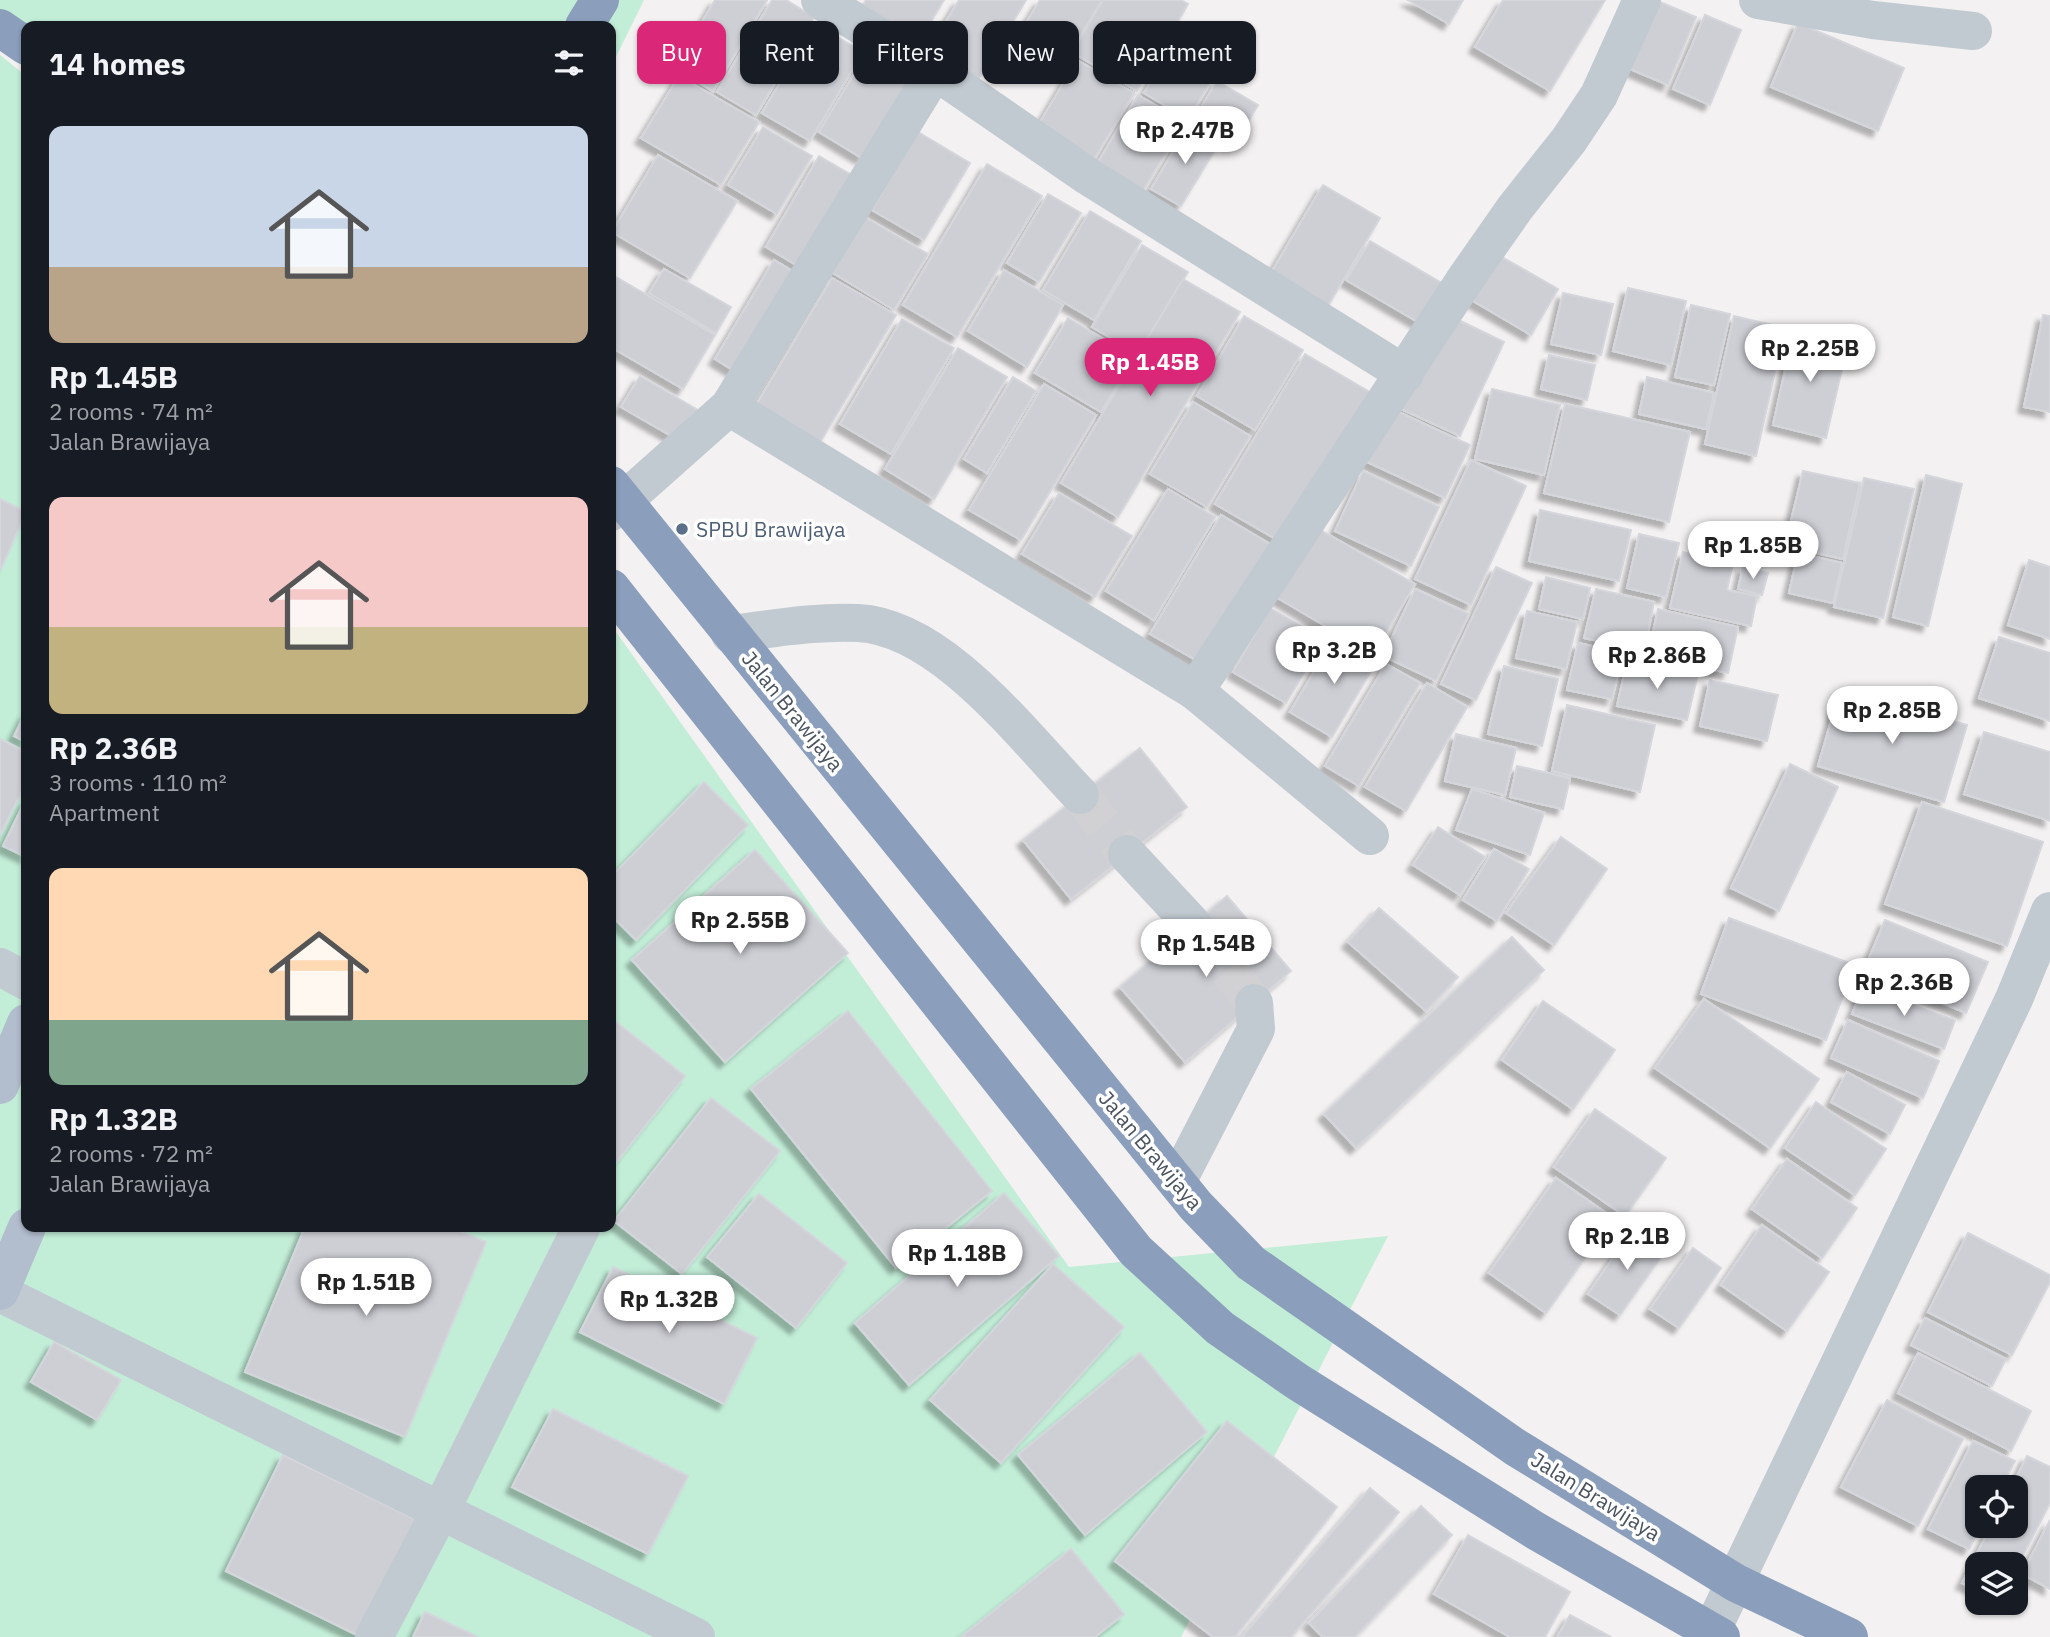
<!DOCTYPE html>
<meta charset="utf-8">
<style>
:root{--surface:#171b24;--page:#20242c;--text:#f1f3f6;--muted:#9ea1a6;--accent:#db2777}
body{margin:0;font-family:"IBM Plex Sans",sans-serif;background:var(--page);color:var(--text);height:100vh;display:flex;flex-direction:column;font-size:26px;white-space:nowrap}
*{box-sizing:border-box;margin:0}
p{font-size:23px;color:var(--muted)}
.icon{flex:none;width:38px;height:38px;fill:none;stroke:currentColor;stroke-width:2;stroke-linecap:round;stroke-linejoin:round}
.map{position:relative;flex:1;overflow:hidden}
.details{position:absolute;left:21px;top:21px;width:595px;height:1211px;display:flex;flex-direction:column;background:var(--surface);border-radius:14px;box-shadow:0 2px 5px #0004}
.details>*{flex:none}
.top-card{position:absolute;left:637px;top:21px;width:665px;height:63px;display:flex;gap:14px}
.tools{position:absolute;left:1965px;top:1475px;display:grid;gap:14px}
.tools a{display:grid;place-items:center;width:63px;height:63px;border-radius:14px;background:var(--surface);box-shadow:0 2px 5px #0004;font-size:35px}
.price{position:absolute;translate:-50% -60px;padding:0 16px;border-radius:24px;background:#fff;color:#222;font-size:23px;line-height:46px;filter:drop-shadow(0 2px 4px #0008)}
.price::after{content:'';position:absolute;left:50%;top:42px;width:21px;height:16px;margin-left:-10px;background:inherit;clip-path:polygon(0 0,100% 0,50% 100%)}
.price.on{background:var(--accent);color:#fff}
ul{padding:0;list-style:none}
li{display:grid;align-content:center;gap:14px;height:371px;padding:0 28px}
li span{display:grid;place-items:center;height:217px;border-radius:14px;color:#555}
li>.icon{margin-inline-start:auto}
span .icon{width:126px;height:126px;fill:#fffc;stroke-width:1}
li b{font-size:30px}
h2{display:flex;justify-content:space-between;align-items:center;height:84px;padding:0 28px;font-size:30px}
.tag{padding:0 24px;border-radius:14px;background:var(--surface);box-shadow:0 2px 5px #0004;font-size:24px;line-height:63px}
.tag.on{background:var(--accent);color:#fff}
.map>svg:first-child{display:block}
.green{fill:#c2edd7}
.building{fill:#cecfd5;stroke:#d5d6dc;stroke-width:2;filter:url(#shadow)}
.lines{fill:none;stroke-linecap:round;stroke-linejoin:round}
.minor-tunnel{stroke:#d1d1d3;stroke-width:38;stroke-dasharray:38 19;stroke-linecap:butt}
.minor{stroke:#c2cad1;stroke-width:38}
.major{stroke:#b2bdce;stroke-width:38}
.highway{stroke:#8b9fbc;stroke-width:38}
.service-dot{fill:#5c6f8a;stroke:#fff;stroke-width:2.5}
.labels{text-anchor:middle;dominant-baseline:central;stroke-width:7;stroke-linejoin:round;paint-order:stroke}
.service-label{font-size:21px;fill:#4e5e75;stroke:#fff;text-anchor:start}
.street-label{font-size:21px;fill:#49525d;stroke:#fff}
</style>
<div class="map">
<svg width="2050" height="1637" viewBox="0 0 2050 1637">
<defs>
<filter id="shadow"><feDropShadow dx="-6" dy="6" stdDeviation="2" flood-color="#0004"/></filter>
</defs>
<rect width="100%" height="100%" fill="#f3f1f1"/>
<g class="green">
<polygon points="0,0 644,0 611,67 611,26 26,26 26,69 0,48"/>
<polygon points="0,55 26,76 26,1227 611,1227 611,625 1069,1267 1388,1236 1181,1637 0,1637"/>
</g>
<g class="building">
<polygon points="715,0 767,0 713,91 675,68"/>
<polygon points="772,0 786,0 814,17 756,115 717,92"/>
<polygon points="866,0 944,0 913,51 856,17"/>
<polygon points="959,0 1026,0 975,85 925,56"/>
<polygon points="1040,0 1102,0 1068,57 1022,30"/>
<polygon points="1103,0 1181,0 1188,4 1137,91 1072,52"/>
<polygon points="1408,0 1463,0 1449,24"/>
<polygon points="1503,0 1605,0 1550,91 1475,47"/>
<polygon points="1655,0 1696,17 1668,85 1618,64"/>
<polygon points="1705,15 1741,30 1710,105 1673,89"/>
<polygon points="1187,23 1230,49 1188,119 1144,93"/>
<polygon points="1798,23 1904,68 1878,131 1771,87"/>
<polygon points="815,24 863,52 810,141 762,113"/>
<polygon points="866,54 909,79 862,158 819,132"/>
<polygon points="1077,60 1134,93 1088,169 1032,136"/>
<polygon points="679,76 759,122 721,185 641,138"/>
<polygon points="1217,81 1258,105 1234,145 1193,121"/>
<polygon points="1138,95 1184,122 1140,196 1094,169"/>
<polygon points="1189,125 1219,143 1181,206 1151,189"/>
<polygon points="763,127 812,156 777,214 728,185"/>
<polygon points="918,132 970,163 924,240 872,210"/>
<polygon points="658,155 737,201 690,278 612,232"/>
<polygon points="819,156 862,181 808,272 766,247"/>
<polygon points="987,164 1042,196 957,337 903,305"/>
<polygon points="1323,185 1380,218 1322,316 1265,283"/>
<polygon points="1048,194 1081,213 1039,282 1007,263"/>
<polygon points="1090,211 1141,241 1094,320 1043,290"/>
<polygon points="866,218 928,254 894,310 833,273"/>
<polygon points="1370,241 1447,286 1423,325 1346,280"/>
<polygon points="1142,245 1188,272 1138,354 1092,327"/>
<polygon points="1495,253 1558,289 1531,335 1468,298"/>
<polygon points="774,260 804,278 746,378 715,359"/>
<polygon points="664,269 731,307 716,333 649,293"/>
<polygon points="1004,270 1063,305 1027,367 968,331"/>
<polygon points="611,274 715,335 683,389 611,347"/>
<polygon points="832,278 896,315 819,444 755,407"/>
<polygon points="1183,279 1240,312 1118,517 1061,483"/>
<polygon points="1628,288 1686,301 1671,365 1613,351"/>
<polygon points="1563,293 1613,304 1601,355 1551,344"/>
<polygon points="1691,305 1730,314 1714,385 1675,377"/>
<polygon points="1446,314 1504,342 1460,436 1401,409"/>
<polygon points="2043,315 2050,316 2050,412 2024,407"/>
<polygon points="1244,316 1303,350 1255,430 1197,396"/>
<polygon points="1734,316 1785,328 1756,456 1705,444"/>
<polygon points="1068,318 1134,357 1101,412 1035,373"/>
<polygon points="902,319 954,348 891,454 840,424"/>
<polygon points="1794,330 1848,343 1826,438 1773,425"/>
<polygon points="958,348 1007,377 934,499 885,469"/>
<polygon points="1305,354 1375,395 1286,545 1215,504"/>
<polygon points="1549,355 1595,365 1587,400 1541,389"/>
<polygon points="640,376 698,410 680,441 621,407"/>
<polygon points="1013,377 1036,391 987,473 964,459"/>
<polygon points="1647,377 1714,393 1706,429 1639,414"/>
<polygon points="1044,384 1096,415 1021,540 969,510"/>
<polygon points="1492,389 1560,405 1544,475 1475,459"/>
<polygon points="1193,402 1250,436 1207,507 1150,474"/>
<polygon points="1565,404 1690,432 1669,522 1544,493"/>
<polygon points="1390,408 1470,445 1445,498 1365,461"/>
<polygon points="1471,460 1526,486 1471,605 1415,579"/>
<polygon points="1363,471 1439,507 1411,566 1335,531"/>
<polygon points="1803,471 1860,483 1843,559 1785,546"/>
<polygon points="1926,475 1962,484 1928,626 1893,617"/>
<polygon points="1864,478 1914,489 1883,618 1834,607"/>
<polygon points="1168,489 1215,517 1154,620 1106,591"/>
<polygon points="1059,493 1132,536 1095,597 1022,554"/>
<polygon points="0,499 26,512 1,569 0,568"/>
<polygon points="1540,510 1631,530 1619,581 1529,561"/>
<polygon points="1221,515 1280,550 1210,668 1150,634"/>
<polygon points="1317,528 1415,584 1373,654 1276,597"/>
<polygon points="1639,534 1679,543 1666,597 1627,588"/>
<polygon points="1683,552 1733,563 1727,590 1757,596 1751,626 1670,608"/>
<polygon points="1798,553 1842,563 1833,603 1789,593"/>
<polygon points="2029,560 2050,567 2050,639 2008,625"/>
<polygon points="1496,567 1532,583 1476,700 1441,684"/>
<polygon points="1743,567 1768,573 1762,595 1738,589"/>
<polygon points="1546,577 1590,588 1583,619 1539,609"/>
<polygon points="1415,589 1469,614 1436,681 1383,656"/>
<polygon points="1596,589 1654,602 1644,651 1584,638"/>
<polygon points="1270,608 1324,639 1286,703 1233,672"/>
<polygon points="1658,609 1738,627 1728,673 1648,655"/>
<polygon points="1527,611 1577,622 1566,669 1516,658"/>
<polygon points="1336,635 1378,659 1332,737 1290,712"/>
<polygon points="1999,637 2050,653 2050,721 1979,698"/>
<polygon points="1578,643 1623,653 1612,699 1567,690"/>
<polygon points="1627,662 1697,678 1687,720 1617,706"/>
<polygon points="1386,664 1420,683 1359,786 1325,766"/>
<polygon points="1504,666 1558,679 1542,746 1488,734"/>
<polygon points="1710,680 1778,695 1767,741 1700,726"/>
<polygon points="1427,683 1467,707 1406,811 1365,787"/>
<polygon points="1840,690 1967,725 1944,802 1818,766"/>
<polygon points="1567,705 1655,725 1640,792 1552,771"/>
<polygon points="26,712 26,742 14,736"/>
<polygon points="1984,732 2050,752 2050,821 1964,794"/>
<polygon points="1456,734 1516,748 1505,795 1445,781"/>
<polygon points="0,739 26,752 26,783 0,835"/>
<polygon points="1140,748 1187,807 1071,899 1023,840"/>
<polygon points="1790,764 1838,787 1779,911 1731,888"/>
<polygon points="1517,766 1570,778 1563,809 1510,797"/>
<polygon points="704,782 748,825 636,940 611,915 611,877"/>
<polygon points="1472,789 1544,813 1530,855 1456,830"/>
<polygon points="26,799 26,857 3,846"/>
<polygon points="1922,802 2043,842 2007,946 1885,904"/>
<polygon points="1438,827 1485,857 1460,895 1413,865"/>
<polygon points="1561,837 1607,869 1554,945 1506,913"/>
<polygon points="1494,849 1529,869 1497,921 1463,900"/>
<polygon points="755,850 848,953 725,1062 632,960"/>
<polygon points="1227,896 1291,971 1185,1062 1120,987"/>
<polygon points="1379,908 1458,977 1426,1011 1348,942"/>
<polygon points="1729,918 1855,965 1826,1040 1701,994"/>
<polygon points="1885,920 1988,962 1966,1013 1864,970"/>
<polygon points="1512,937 1544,970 1356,1148 1324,1114"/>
<polygon points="1863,987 1955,1020 1944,1049 1852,1014"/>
<polygon points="1704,999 1819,1079 1770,1148 1655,1068"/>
<polygon points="1543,1001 1615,1050 1573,1109 1502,1060"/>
<polygon points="848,1011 992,1191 896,1268 751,1089"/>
<polygon points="611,1018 685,1076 611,1169"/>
<polygon points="1848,1020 1939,1061 1923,1098 1831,1058"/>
<polygon points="1847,1072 1905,1105 1890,1134 1831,1102"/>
<polygon points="711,1098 780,1151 682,1274 614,1221"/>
<polygon points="1816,1102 1886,1149 1855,1195 1785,1148"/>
<polygon points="1595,1109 1666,1158 1625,1216 1554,1167"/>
<polygon points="1787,1159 1857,1208 1822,1258 1752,1209"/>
<polygon points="1556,1178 1613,1218 1546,1313 1489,1273"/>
<polygon points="1004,1193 1059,1256 909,1385 855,1323"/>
<polygon points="759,1194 847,1263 796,1328 707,1257"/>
<polygon points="1762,1225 1829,1272 1787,1331 1721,1285"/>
<polygon points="305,1227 450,1227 486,1242 405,1437 245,1372"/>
<polygon points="1633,1229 1665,1251 1620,1315 1588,1294"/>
<polygon points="1968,1233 2050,1275 2050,1282 2012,1355 1928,1312"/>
<polygon points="1693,1248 1721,1268 1679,1328 1650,1309"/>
<polygon points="1053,1264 1124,1327 1001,1463 930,1400"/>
<polygon points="613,1267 757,1338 724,1404 580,1332"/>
<polygon points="1925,1318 2006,1359 1992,1386 1911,1345"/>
<polygon points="54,1342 121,1380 97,1420 31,1382"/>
<polygon points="1140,1353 1207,1432 1085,1535 1018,1455"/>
<polygon points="1918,1353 2031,1411 2011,1451 1898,1393"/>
<polygon points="1887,1400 1963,1439 1918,1526 1841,1487"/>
<polygon points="553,1409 688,1476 648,1554 512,1487"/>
<polygon points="1227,1421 1337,1507 1235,1637 1213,1637 1115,1561"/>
<polygon points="1973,1441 2015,1461 2001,1488 1978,1488 1978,1526 1981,1526 1969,1549 1928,1529"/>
<polygon points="283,1455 419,1521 361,1637 226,1571"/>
<polygon points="2027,1456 2050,1467 2050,1503 2016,1569 2016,1564 1978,1564 1978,1591 1962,1583 1991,1526 2016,1526 2016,1488 2011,1488"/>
<polygon points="1370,1488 1399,1512 1291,1637 1242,1637"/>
<polygon points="1421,1506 1452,1535 1355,1637 1323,1637 1309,1623"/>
<polygon points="2050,1520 2050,1589 2022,1574"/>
<polygon points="1468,1535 1570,1592 1545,1637 1510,1637 1434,1594"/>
<polygon points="1071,1549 1124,1614 1095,1637 961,1637"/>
<polygon points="425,1612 478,1637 413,1637"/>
<polygon points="1570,1615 1611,1637 1557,1637"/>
</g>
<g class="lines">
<g class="minor-tunnel">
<polyline points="1080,795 1127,854"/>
<polyline points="1193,925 1254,1003"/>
</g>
<g class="minor">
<polyline points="820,0 935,71 1089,177 1405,374"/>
<polyline points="1758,0 1873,20 1973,31"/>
<polyline points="729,407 935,71"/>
<polyline points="611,512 729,407 1195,691 1370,836"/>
<path d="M730 634C772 629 815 621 858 623 942 627 1024 737 1080 795"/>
<polyline points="1195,691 1466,278 1515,208 1569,140 1599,95 1642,0"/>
<polyline points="1127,854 1193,925"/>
<polyline points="0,967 26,981"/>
<polyline points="1177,1182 1256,1029 1254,1003"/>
<polyline points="0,1293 696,1637"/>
<polyline points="1711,1632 2014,999 2050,911"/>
<polyline points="374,1637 441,1510 581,1228"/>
</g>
<g class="major">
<polyline points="0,1085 26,1023"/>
<polyline points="0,1291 27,1227"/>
</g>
<g class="highway">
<polyline points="584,26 600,0"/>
<polyline points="0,28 26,46"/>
<polyline points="611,485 1196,1206 1251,1263 1515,1447 1736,1583 1849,1637"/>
<polyline points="611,588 1136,1251 1220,1328 1298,1382 1536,1531 1721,1637"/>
</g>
</g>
<circle class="service-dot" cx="682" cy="529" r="7"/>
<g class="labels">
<g class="service-label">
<text x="696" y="529">SPBU Brawijaya</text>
</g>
<g class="street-label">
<text transform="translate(793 711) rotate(51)">Jalan Brawijaya</text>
<text transform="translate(1151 1150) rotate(50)">Jalan Brawijaya</text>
<text transform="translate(1596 1496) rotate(32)">Jalan Brawijaya</text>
</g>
</g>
</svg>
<div class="tools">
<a><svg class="icon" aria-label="locate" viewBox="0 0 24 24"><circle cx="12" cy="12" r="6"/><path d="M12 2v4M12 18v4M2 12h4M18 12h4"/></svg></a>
<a><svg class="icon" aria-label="layers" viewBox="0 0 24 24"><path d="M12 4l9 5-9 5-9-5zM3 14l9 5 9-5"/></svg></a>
</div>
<b class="price" style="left:1185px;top:166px">Rp 2.47B</b>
<b class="price" style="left:1810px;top:384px">Rp 2.25B</b>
<b class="price on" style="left:1150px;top:398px">Rp 1.45B</b>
<b class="price" style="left:1753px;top:581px">Rp 1.85B</b>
<b class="price" style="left:1334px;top:686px">Rp 3.2B</b>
<b class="price" style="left:1657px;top:691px">Rp 2.86B</b>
<b class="price" style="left:1892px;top:746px">Rp 2.85B</b>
<b class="price" style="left:740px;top:956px">Rp 2.55B</b>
<b class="price" style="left:1206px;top:979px">Rp 1.54B</b>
<b class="price" style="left:1904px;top:1018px">Rp 2.36B</b>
<b class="price" style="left:1627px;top:1272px">Rp 2.1B</b>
<b class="price" style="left:957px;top:1289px">Rp 1.18B</b>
<b class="price" style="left:366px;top:1318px">Rp 1.51B</b>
<b class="price" style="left:669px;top:1335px">Rp 1.32B</b>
<div class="top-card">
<a class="tag on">Buy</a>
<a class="tag">Rent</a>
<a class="tag">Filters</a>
<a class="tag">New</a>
<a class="tag">Apartment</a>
</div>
<section class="details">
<h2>14 homes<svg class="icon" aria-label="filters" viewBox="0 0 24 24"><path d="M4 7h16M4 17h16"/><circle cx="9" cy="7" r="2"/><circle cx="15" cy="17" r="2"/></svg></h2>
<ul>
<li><span style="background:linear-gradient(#c9d6e8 65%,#b9a48a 0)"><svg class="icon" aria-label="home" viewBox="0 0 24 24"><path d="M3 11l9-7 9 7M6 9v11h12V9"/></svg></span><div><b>Rp 1.45B</b><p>2 rooms · 74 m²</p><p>Jalan Brawijaya</p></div></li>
<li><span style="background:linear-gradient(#f6c9c9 60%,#c2b280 0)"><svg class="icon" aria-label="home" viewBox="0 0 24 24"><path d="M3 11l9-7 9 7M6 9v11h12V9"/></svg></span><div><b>Rp 2.36B</b><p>3 rooms · 110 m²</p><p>Apartment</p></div></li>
<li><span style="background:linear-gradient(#ffd9b3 70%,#7fa58c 0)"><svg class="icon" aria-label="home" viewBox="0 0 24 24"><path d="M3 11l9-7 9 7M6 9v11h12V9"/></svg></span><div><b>Rp 1.32B</b><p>2 rooms · 72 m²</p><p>Jalan Brawijaya</p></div></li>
</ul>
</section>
</div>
